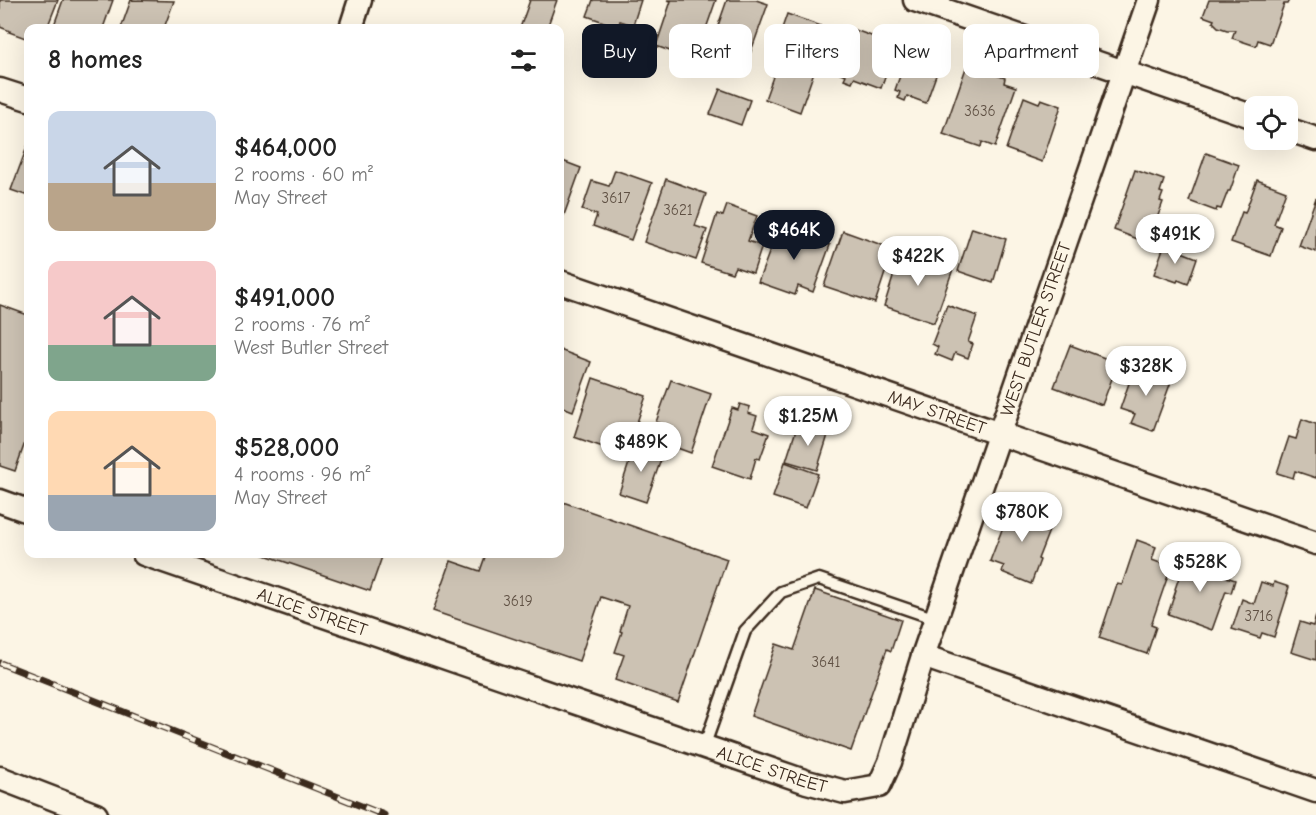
<!DOCTYPE html>
<meta charset="utf-8">
<style>
:root{--surface:#fff;--page:#f6f6f6;--text:#222;--muted:#767676;--accent:#111827}
body{margin:0;font-family:"Comic Neue",sans-serif;background:var(--page);color:var(--text);height:100vh;display:flex;flex-direction:column;font-size:22px;white-space:nowrap}
*{box-sizing:border-box;margin:0}
p{font-size:20px;color:var(--muted)}
.icon{flex:none;width:33px;height:33px;fill:none;stroke:currentColor;stroke-width:2;stroke-linecap:round;stroke-linejoin:round}
.map{position:relative;flex:1;overflow:hidden}
.sheet{position:absolute;left:24px;top:24px;width:540px;height:534px;display:flex;flex-direction:column;background:var(--surface);border-radius:12px;box-shadow:0 6px 24px #0002}
.sheet>*{flex:none}
.top-card{position:absolute;left:582px;top:24px;width:570px;height:54px;display:flex;gap:12px}
.fabs{position:absolute;left:1244px;top:96px;display:grid;gap:12px}
.fabs a{display:grid;place-items:center;width:54px;height:54px;border-radius:12px;background:var(--surface);box-shadow:0 6px 24px #0002;font-size:30px}
.price{position:absolute;translate:-50% -51px;padding:0 14px;border-radius:21px;background:#fff;color:#222;font-size:20px;line-height:39px;filter:drop-shadow(0 2px 3px #0008)}
.price::after{content:'';position:absolute;left:50%;top:36px;width:18px;height:14px;margin-left:-9px;background:inherit;clip-path:polygon(0 0,100% 0,50% 100%)}
.price.on{background:var(--accent);color:#fff}
ul{padding:0;list-style:none}
li{display:flex;align-items:center;gap:18px;height:150px;padding:0 24px}
li span{display:grid;place-items:center;flex:none;width:168px;height:120px;border-radius:12px;color:#555}
li>.icon{margin-inline-start:auto}
span .icon{width:72px;height:72px;fill:#fffc;stroke-width:1}
li b{font-size:26px}
h2{display:flex;justify-content:space-between;align-items:center;height:72px;padding:0 24px;font-size:26px}
.tag{padding:0 21px;border-radius:12px;background:var(--surface);box-shadow:0 6px 24px #0002;font-size:21px;line-height:54px}
.tag.on{background:var(--accent);color:#fff}
.map>svg:first-child{display:block}
.building{fill:#ccc2b3;stroke:#3b2a1e;stroke-width:1.5}
.lines{fill:none;stroke-linecap:round;stroke-linejoin:round}
.lane-casing{stroke:#3b2a1e;stroke-width:15}
.street-casing{stroke:#3b2a1e;stroke-width:27}
.lane{stroke:#fcf5e5;stroke-width:10}
.street{stroke:#fcf5e5;stroke-width:22}
.rail-casing{stroke:#3b2a1e;stroke-width:7}
.rail{stroke:#fcf5e5;stroke-width:4.5;stroke-dasharray:14;stroke-linecap:butt}
.labels{text-anchor:middle;dominant-baseline:central;stroke-width:6;stroke-linejoin:round;paint-order:stroke}
.number-label{font-size:15px;fill:#5f5043}
.street-label{font-size:18px;fill:#3b2a1e;stroke:#fcf5e5}
</style>
<div class="map">
<svg width="1316" height="815" viewBox="0 0 1316 815">
<rect width="100%" height="100%" fill="#fcf5e5"/>
<filter id="ink" filterUnits="userSpaceOnUse"><feTurbulence type="fractalNoise" baseFrequency=".0167" numOctaves="2"/><feDisplacementMap in="SourceGraphic" scale="12" xChannelSelector="R" yChannelSelector="G"/><feConvolveMatrix kernelMatrix="1 2 1 2 8 2 1 2 1" color-interpolation-filters="sRGB"/></filter>
<g filter="url(#ink)">
<g class="building">
<polygon points="0,0 58,0 47,28 28,28 28,39 9,32 10,31 0,27"/>
<polygon points="63,0 113,0 103,28 53,28"/>
<polygon points="131,0 174,1 164,28 121,28"/>
<polygon points="530,0 557,0 547,28 520,28"/>
<polygon points="593,0 641,0 633,25 620,21 618,27 587,16"/>
<polygon points="667,0 716,0 695,60 656,46 671,1"/>
<polygon points="727,0 756,0 768,4 750,54 748,53 743,69 707,57"/>
<polygon points="1209,0 1289,0 1287,4 1284,4 1270,44 1258,40 1256,46 1232,38 1235,30 1227,30 1218,27 1213,22 1214,20 1203,16"/>
<polygon points="787,14 821,26 806,68 814,72 800,112 765,99 779,60 772,57"/>
<polygon points="855,30 896,45 881,88 854,78 852,82 844,79 846,75 840,73"/>
<polygon points="920,51 936,57 933,65 939,67 926,103 907,96 905,101 898,98 900,92 895,90 907,56 918,59"/>
<polygon points="967,65 1005,78 1004,83 1016,87 995,147 982,142 981,147 943,134"/>
<polygon points="720,89 750,100 741,125 710,114"/>
<polygon points="1024,97 1039,103 1041,99 1061,106 1042,162 1006,149"/>
<polygon points="27,147 28,148 28,196 11,190"/>
<polygon points="1206,153 1239,165 1230,191 1228,191 1221,209 1217,208 1216,211 1189,201"/>
<polygon points="560,160 581,168 564,215 560,214"/>
<polygon points="615,170 652,183 631,240 593,226 597,215 582,210 592,181 609,186"/>
<polygon points="1135,170 1164,180 1160,192 1163,193 1160,201 1163,202 1148,243 1114,230"/>
<polygon points="666,179 706,194 695,226 707,230 696,260 644,242"/>
<polygon points="1257,180 1286,191 1274,224 1281,227 1271,256 1231,242 1242,212 1245,213"/>
<polygon points="1316,198 1316,252 1299,246"/>
<polygon points="727,205 757,216 748,241 762,246 753,273 735,267 732,273 701,263 717,214 723,216"/>
<polygon points="780,224 815,237 814,239 830,245 813,292 798,286 795,295 758,282"/>
<polygon points="972,228 1006,239 993,283 958,271"/>
<polygon points="843,231 893,249 875,303 824,286"/>
<polygon points="1165,243 1175,247 1174,249 1197,258 1188,284 1178,280 1177,282 1154,274"/>
<polygon points="901,252 953,269 934,323 884,306"/>
<polygon points="0,305 28,315 28,434 15,471 0,466"/>
<polygon points="947,305 977,316 968,342 973,344 968,358 955,353 952,361 935,354 938,347 932,344"/>
<polygon points="1070,345 1118,363 1102,405 1054,387"/>
<polygon points="560,350 591,362 573,411 560,406"/>
<polygon points="1135,366 1172,379 1153,431 1131,423 1135,414 1120,409"/>
<polygon points="593,378 646,396 626,455 574,437"/>
<polygon points="671,380 711,394 691,453 655,440 661,424 656,422"/>
<polygon points="740,404 750,407 748,413 757,416 753,428 769,434 760,459 756,458 750,479 712,466 732,408 738,410"/>
<polygon points="1302,419 1316,424 1316,478 1295,471 1293,478 1277,473 1289,437 1296,439"/>
<polygon points="804,424 829,432 817,470 786,461 796,430 802,432"/>
<polygon points="635,445 663,454 646,502 619,493"/>
<polygon points="785,462 818,474 806,508 773,497"/>
<polygon points="560,501 727,559 678,702 615,680 624,655 615,652 622,632 620,631 628,606 601,597 579,661 433,611 451,561 480,571 486,554 560,554"/>
<polygon points="1011,506 1028,513 1030,509 1054,518 1038,559 1040,560 1031,584 1002,572 1004,566 990,561"/>
<polygon points="1137,540 1156,547 1152,560 1171,567 1151,625 1156,627 1147,654 1099,638 1117,584 1122,585"/>
<polygon points="262,554 383,554 370,591"/>
<polygon points="1187,554 1207,561 1206,564 1220,568 1218,574 1235,580 1231,593 1226,591 1212,630 1168,614 1176,590 1175,589"/>
<polygon points="1261,582 1273,586 1274,582 1289,587 1287,593 1288,593 1274,637 1262,633 1260,638 1232,629 1242,599 1254,604"/>
<polygon points="815,590 901,620 891,651 887,649 851,751 751,716 776,644 794,650"/>
<polygon points="1316,616 1316,660 1291,652 1300,622 1313,626"/>
</g>
<g class="lines">
<g class="lane-casing">
<polyline id="lane" points="704,747 745,631 781,592 819,579 936,619"/>
</g>
<g class="street-casing">
<g id="street">
<polyline points="915,0 1254,117"/>
<polyline points="351,28 360,0"/>
<polyline points="0,90 28,99"/>
<polyline points="1287,129 1316,139"/>
<path id="s1" d="M560 282 1316 543"/>
<polyline points="0,501 28,511"/>
<path id="s2" d="M144 554 807 782 845 792 879 786 890 762 923 656 1149 0"/>
<polyline points="923,656 1316,791"/>
<polyline points="0,778 96,815"/>
</g>
</g>
<use href="#lane" class="lane"/>
<use href="#street" class="street"/>
<g class="rail-casing">
<polyline id="rail" points="0,663 384,815"/>
</g>
<use href="#rail" class="rail"/>
</g>
</g>
<g class="labels">
<g class="number-label">
<text x="980" y="111">3636</text>
<text x="616" y="198">3617</text>
<text x="678" y="210">3621</text>
<text x="518" y="601">3619</text>
<text x="1259" y="616">3716</text>
<text x="826" y="662">3641</text>
</g>
<g class="street-label">
<text stroke="none"><textPath href="#s2" startOffset="1258">WEST BUTLER STREET</textPath></text>
<text stroke="none"><textPath href="#s1" startOffset="399">MAY STREET</textPath></text>
<text stroke="none"><textPath href="#s2" startOffset="178">ALICE STREET</textPath></text>
<text stroke="none"><textPath href="#s2" startOffset="664">ALICE STREET</textPath></text>
</g>
</g>
</svg>
<div class="fabs">
<a><svg class="icon" aria-label="locate" viewBox="0 0 24 24"><circle cx="12" cy="12" r="6"/><path d="M12 2v4M12 18v4M2 12h4M18 12h4"/></svg></a>
</div>
<b class="price on" style="left:794px;top:261px">$464K</b>
<b class="price" style="left:1175px;top:265px">$491K</b>
<b class="price" style="left:918px;top:287px">$422K</b>
<b class="price" style="left:1146px;top:397px">$328K</b>
<b class="price" style="left:808px;top:447px">$1.25M</b>
<b class="price" style="left:641px;top:473px">$489K</b>
<b class="price" style="left:1022px;top:543px">$780K</b>
<b class="price" style="left:1200px;top:593px">$528K</b>
<div class="top-card">
<a class="tag on">Buy</a>
<a class="tag">Rent</a>
<a class="tag">Filters</a>
<a class="tag">New</a>
<a class="tag">Apartment</a>
</div>
<section class="sheet">
<h2>8 homes<svg class="icon" aria-label="filters" viewBox="0 0 24 24"><path d="M4 7h16M4 17h16"/><circle cx="9" cy="7" r="2"/><circle cx="15" cy="17" r="2"/></svg></h2>
<ul>
<li><span style="background:linear-gradient(#c9d6e8 60%,#b9a48a 0)"><svg class="icon" aria-label="home" viewBox="0 0 24 24"><path d="M3 11l9-7 9 7M6 9v11h12V9"/></svg></span><div><b>$464,000</b><p>2 rooms · 60 m²</p><p>May Street</p></div></li>
<li><span style="background:linear-gradient(#f6c9c9 70%,#7fa58c 0)"><svg class="icon" aria-label="home" viewBox="0 0 24 24"><path d="M3 11l9-7 9 7M6 9v11h12V9"/></svg></span><div><b>$491,000</b><p>2 rooms · 76 m²</p><p>West Butler Street</p></div></li>
<li><span style="background:linear-gradient(#ffd9b3 70%,#9aa5b1 0)"><svg class="icon" aria-label="home" viewBox="0 0 24 24"><path d="M3 11l9-7 9 7M6 9v11h12V9"/></svg></span><div><b>$528,000</b><p>4 rooms · 96 m²</p><p>May Street</p></div></li>
</ul>
</section>
</div>
